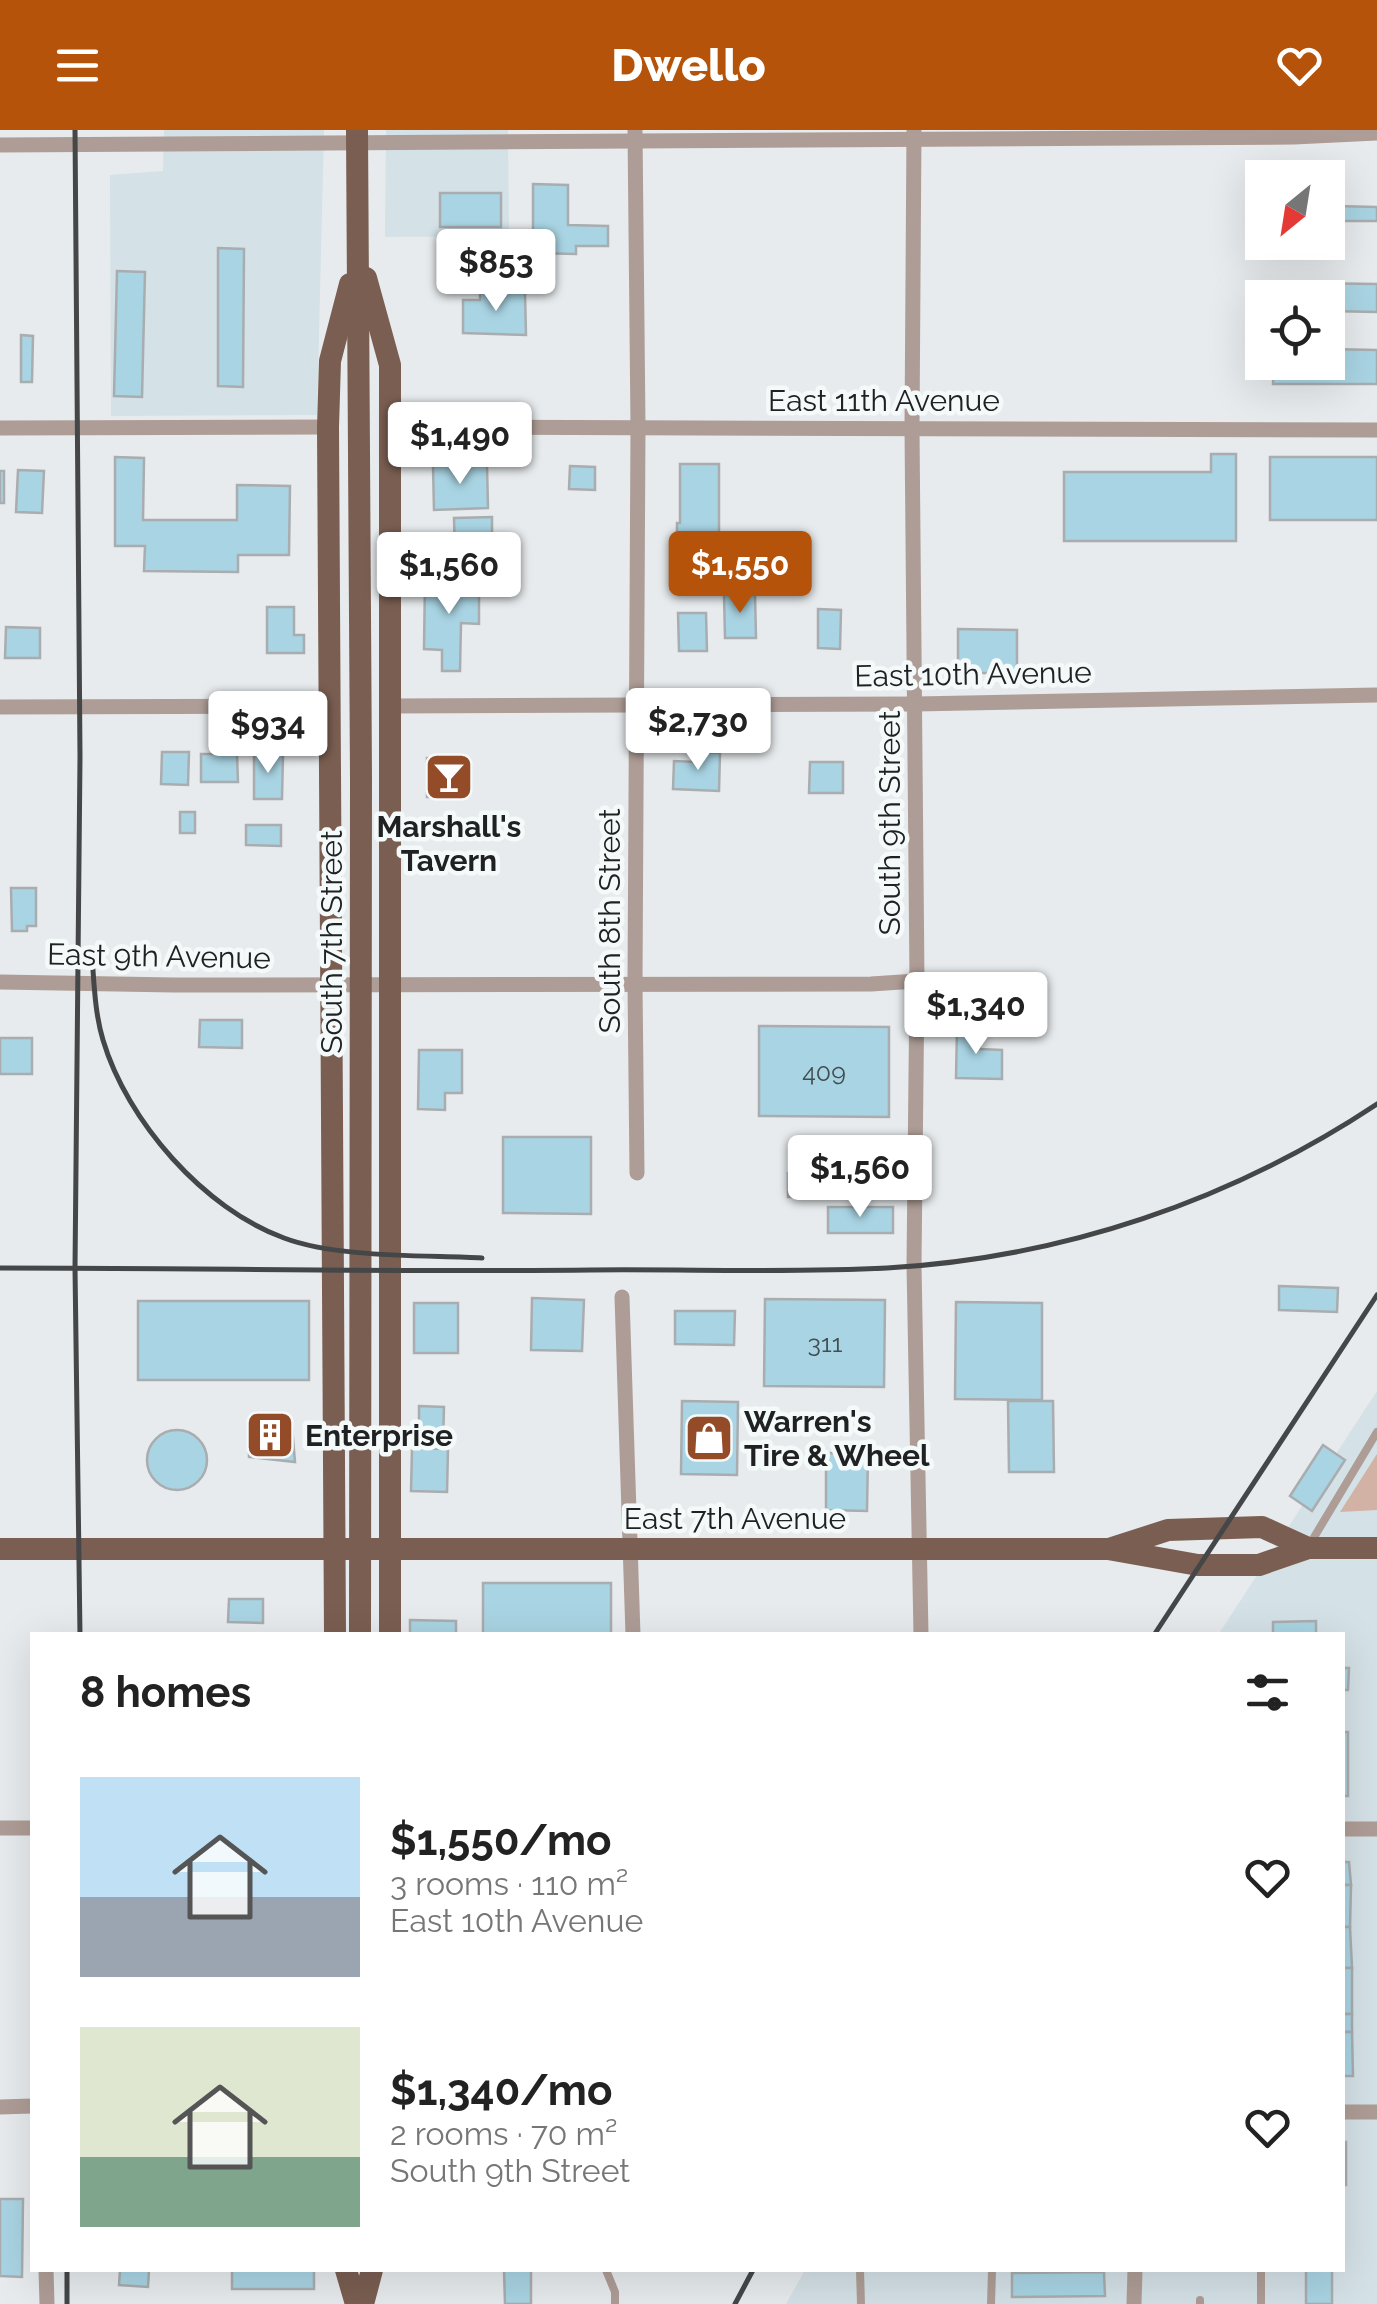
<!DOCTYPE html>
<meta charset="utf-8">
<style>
:root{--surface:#fff;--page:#f2f2f2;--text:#222;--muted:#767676;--accent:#b45309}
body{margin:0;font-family:Raleway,sans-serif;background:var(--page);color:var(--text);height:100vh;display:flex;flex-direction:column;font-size:38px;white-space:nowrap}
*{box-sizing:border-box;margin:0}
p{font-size:32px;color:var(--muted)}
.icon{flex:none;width:55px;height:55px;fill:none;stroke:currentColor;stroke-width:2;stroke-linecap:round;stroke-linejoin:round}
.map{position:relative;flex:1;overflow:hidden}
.drawer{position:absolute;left:30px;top:1502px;width:1315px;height:640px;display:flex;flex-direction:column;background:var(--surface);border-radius:0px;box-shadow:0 10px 40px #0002}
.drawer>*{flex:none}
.needle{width:65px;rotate:210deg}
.controls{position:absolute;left:1245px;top:30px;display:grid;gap:20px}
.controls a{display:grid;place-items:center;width:100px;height:100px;border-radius:0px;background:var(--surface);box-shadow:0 10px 40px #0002;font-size:50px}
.price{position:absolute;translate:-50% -85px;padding:0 22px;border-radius:10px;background:#fff;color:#222;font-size:32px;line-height:65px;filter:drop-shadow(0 2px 5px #0008)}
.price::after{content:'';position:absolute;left:50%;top:60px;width:30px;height:22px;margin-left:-15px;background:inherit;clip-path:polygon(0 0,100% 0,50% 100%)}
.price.active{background:var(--accent);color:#fff}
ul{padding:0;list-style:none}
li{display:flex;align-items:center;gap:30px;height:250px;padding:0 50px}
li span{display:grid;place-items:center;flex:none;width:280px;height:200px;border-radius:0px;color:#555}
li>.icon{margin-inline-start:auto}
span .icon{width:120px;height:120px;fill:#fffc;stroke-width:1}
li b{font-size:42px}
h2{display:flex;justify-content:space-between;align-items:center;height:120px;padding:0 50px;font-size:42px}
header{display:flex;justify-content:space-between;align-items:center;height:130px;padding:0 50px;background:var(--accent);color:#fff;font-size:45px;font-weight:800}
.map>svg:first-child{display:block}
.built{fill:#d4e1e6}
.green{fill:#d1b2a4}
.building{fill:#a9d4e3;stroke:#a9adaf;stroke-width:2.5}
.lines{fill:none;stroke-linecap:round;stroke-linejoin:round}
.service{stroke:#ae9d96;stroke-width:8}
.minor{stroke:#ae9d96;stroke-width:15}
.primary{stroke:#7a5e51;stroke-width:22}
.rail{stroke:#454648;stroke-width:5}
.labels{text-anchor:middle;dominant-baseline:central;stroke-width:9;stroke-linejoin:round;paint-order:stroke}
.number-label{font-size:25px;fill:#424e52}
.street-label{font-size:30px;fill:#202122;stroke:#f4f9fa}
.poi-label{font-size:30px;font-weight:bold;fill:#202122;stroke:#f4f9fa;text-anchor:start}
</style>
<header><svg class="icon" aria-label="menu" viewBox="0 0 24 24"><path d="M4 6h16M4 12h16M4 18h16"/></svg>Dwello<svg class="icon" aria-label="heart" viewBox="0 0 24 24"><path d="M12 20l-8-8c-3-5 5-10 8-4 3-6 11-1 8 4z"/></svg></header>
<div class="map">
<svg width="1377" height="2174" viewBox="0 0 1377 2174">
<rect width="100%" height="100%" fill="#e7ebed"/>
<g class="built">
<polygon points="164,0 324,0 317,285 111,286 110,45 163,41"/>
<polygon points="386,0 508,0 509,106 385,107"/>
<polygon points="1377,1261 1377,2174 786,2174 805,2140 1342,2140 1342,1505 1218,1505"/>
</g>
<polygon class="green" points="1377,1324 1377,1380 1340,1382"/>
<g class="building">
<polygon points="533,54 568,55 568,95 608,96 608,116 576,116 576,124 533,123"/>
<rect x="440" y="63" width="61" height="34"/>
<polygon points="1334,76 1377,77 1377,91 1334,91"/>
<polygon points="218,118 244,119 243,257 218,256"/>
<polygon points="117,141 145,142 142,267 114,266"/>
<polygon points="1303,153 1377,154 1377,182 1328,181 1328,168 1303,168"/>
<polygon points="480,162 525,162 526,205 463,203 463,170 480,170"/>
<polygon points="21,205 33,206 32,252 21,252"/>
<polygon points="1328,219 1377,220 1377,254 1273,254 1274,232 1328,232"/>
<polygon points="1211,324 1236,324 1236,411 1064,411 1064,342 1211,342"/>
<polygon points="115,327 144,328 143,390 237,390 237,355 290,356 289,425 238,425 238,442 144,441 145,416 115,416"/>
<rect x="1270" y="327" width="107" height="63"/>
<polygon points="680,334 719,334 719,425 677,425 677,393 680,393"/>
<polygon points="487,335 488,378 434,380 433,336"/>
<polygon points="570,336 595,337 595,360 569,359"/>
<polygon points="18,340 44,341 42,383 16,382"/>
<rect x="0" y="341" width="4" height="32"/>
<polygon points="492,387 492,423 455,424 454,388"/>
<polygon points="425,449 479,450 479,494 461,493 460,541 442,541 442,520 424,519"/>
<polygon points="755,463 756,508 725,508 724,464"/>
<polygon points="267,477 294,477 294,505 304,505 304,523 267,523"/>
<polygon points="818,479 841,480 840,519 818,518"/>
<polygon points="678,483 706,483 707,521 679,521"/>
<polygon points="6,497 40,498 40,528 5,528"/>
<polygon points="958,499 1017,500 1017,543 958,543"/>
<polygon points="162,622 189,622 188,655 161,654"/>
<polygon points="697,622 720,623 719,661 673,659 674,631 697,632"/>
<polygon points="201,624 237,624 238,652 201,652"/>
<polygon points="254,624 283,624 282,669 254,669"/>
<polygon points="427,628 456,628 456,636 471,636 471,658 456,658 456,667 427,667"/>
<polygon points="810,632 843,632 843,663 809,663"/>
<rect x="180" y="682" width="15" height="21"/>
<polygon points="246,695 281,695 281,716 246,715"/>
<polygon points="11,758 36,758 36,796 27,796 27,801 12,801"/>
<polygon points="200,890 242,890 242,918 199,917"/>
<polygon points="759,896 889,897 889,987 759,986"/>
<polygon points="957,897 981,898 980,919 1002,920 1002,949 956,948"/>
<rect x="0" y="908" width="32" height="36"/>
<polygon points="419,920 462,920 462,963 445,963 445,980 418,979"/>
<polygon points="503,1007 591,1007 591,1084 503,1083"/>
<rect x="788" y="1043" width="32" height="24"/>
<rect x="828" y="1077" width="65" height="26"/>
<polygon points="1279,1156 1338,1158 1337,1182 1279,1180"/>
<polygon points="532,1168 584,1170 582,1221 531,1220"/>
<polygon points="765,1169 885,1170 884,1257 764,1256"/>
<rect x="138" y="1171" width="171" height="79"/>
<polygon points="956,1172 1042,1173 1042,1270 955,1269"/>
<rect x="414" y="1173" width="44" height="50"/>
<polygon points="675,1181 735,1181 734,1215 675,1214"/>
<polygon points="682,1271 738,1272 737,1345 681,1344"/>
<polygon points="1008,1271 1053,1271 1054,1342 1009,1342"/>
<polygon points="419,1276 444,1277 443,1313 419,1312"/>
<polygon points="249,1295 292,1296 295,1332 249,1327"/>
<circle cx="177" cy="1330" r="30"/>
<polygon points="1323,1315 1345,1330 1312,1381 1290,1366"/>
<polygon points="412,1318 448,1319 447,1362 411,1361"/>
<polygon points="826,1323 868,1324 867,1381 826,1380"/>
<rect x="483" y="1453" width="128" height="52"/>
<polygon points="229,1469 263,1469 263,1493 228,1492"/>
<polygon points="410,1490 456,1491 456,1505 410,1505"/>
<polygon points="1316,1491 1316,1505 1273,1505 1273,1492"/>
<polygon points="1342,1538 1349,1538 1348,1560 1342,1560"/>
<rect x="1342" y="1602" width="6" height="64"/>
<polygon points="1342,1732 1349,1732 1351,1755 1342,1755"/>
<polygon points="1342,1755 1351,1755 1350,1797 1342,1797"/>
<polygon points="1342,1797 1350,1797 1352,1838 1342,1838"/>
<rect x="1342" y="1838" width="10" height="46"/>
<rect x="1342" y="1884" width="10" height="18"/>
<polygon points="1342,1902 1352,1902 1353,1946 1342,1946"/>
<rect x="1342" y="2012" width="4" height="43"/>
<polygon points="0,2069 23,2069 22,2147 0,2146"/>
<polygon points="120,2140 149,2140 148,2157 119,2155"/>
<rect x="232" y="2140" width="82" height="19"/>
<polygon points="504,2140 531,2140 531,2174 505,2174"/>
<rect x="1306" y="2140" width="26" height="34"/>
<polygon points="1104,2142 1105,2166 1012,2167 1012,2143"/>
</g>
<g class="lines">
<g class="service">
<polyline points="1310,1414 1377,1302"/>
<polyline points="606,2140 615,2162 615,2174"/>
<polyline points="860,2140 861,2174"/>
<polyline points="1261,2140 1261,2174"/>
<polyline points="991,2174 992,2140"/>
<polyline points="1200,2174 1200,2170"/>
</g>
<g class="minor">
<polyline points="635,0 638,296 635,854 637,1043"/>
<polyline points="914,0 912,298 917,851 914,1135 921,1505"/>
<polyline points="0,15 1294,7 1377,3"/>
<polyline points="391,297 1377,300"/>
<polyline points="0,298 328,297"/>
<polyline points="391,576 916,574 1377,565"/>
<polyline points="0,577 329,576"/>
<polyline points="0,852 174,855 871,854 917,851"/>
<polyline points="622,1167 633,1505"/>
<polyline points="0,1698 32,1698"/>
<polyline points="1342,1699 1377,1699"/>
<polyline points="0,1977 32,1976"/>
<polyline points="1342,1982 1377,1982"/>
<polyline points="46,2140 47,2174"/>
<polyline points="1134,2174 1135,2140"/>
</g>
<g class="primary">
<polyline points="357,0 361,648 360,1505"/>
<polyline points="366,148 390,235 390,1505"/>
<polyline points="0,1419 1108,1419 1198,1435 1259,1435 1308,1418 1377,1418"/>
<polyline points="1109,1419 1168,1400 1262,1397 1308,1418"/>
<polyline points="335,1505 328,297 330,231 350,154"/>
<polyline points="346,2140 356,2174"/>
<polyline points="363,2174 372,2140"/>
</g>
<g class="rail">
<polyline points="75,0 80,627 75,1138 80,1505"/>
<path d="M92 826C94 853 95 884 103 910 127 991 204 1079 284 1108 337 1128 424 1125 482 1128"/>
<path d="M0 1138C197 1138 394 1142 591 1140 689 1139 789 1143 887 1138 1062 1128 1231 1071 1377 974"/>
<polyline points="1154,1505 1377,1165"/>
<polyline points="67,2140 67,2174"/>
<polyline points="735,2174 753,2140"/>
</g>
</g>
<defs>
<g id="bar-square" transform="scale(2.5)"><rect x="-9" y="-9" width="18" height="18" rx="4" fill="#934b28" stroke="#f4f9fa"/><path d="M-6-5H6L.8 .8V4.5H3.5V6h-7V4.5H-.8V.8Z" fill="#fff"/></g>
<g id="building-square" transform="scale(2.5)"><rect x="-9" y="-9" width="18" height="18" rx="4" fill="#934b28" stroke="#f4f9fa"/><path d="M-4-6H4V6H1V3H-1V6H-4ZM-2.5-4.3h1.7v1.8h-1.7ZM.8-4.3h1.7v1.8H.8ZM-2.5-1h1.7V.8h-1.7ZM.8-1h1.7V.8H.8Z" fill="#fff"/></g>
<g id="shop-square" transform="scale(2.5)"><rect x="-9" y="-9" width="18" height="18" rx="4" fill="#934b28" stroke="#f4f9fa"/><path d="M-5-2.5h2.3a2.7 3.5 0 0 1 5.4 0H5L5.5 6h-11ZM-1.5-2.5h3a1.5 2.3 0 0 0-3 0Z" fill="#fff"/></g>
</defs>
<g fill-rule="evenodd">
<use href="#bar-square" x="449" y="647"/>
<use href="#building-square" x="270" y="1305"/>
<use href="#shop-square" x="709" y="1308"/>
</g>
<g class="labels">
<g class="number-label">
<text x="824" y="942">409</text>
<text x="825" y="1213">311</text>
</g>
<g class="street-label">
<text x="884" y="270">East 11th Avenue</text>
<text transform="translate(973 544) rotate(-1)">East 10th Avenue</text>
<text transform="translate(889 693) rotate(-90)">South 9th Street</text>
<text transform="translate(609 791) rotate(-90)">South 8th Street</text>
<text transform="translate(331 812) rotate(-90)">South 7th Street</text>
<text transform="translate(159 826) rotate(1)">East 9th Avenue</text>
<text x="735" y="1388">East 7th Avenue</text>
</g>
<g class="poi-label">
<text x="449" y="696" text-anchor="middle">Marshall's<tspan x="449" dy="34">Tavern</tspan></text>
<text x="744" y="1291">Warren's<tspan x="744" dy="34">Tire &amp; Wheel</tspan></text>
<text x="305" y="1305">Enterprise</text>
</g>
</g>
</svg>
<div class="controls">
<a><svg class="needle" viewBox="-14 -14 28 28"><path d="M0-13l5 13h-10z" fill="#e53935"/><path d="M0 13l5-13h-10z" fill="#767676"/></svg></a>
<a><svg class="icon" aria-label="locate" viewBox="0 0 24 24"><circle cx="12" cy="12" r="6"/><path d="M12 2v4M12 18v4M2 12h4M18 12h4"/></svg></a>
</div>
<b class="price" style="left:496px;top:184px">$853</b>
<b class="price" style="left:460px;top:357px">$1,490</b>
<b class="price active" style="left:740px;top:486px">$1,550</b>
<b class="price" style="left:449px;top:487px">$1,560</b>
<b class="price" style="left:698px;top:643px">$2,730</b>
<b class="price" style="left:268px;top:646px">$934</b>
<b class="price" style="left:976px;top:927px">$1,340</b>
<b class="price" style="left:860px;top:1090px">$1,560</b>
<section class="drawer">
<h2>8 homes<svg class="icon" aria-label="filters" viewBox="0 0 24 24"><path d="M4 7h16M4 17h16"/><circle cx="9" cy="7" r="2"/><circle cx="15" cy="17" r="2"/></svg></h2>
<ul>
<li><span style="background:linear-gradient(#bfe0f5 60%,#9aa5b1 0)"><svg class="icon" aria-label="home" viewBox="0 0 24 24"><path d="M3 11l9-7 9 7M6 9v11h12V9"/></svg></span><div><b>$1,550/mo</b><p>3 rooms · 110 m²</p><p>East 10th Avenue</p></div><svg class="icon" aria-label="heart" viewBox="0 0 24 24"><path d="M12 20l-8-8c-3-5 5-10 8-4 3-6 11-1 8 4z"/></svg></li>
<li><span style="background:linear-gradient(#dfe7d0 65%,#7fa58c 0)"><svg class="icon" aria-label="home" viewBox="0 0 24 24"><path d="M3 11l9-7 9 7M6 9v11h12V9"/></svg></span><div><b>$1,340/mo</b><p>2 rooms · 70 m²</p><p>South 9th Street</p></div><svg class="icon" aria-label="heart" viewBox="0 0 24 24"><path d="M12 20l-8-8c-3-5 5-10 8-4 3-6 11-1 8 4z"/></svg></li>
</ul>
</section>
</div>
